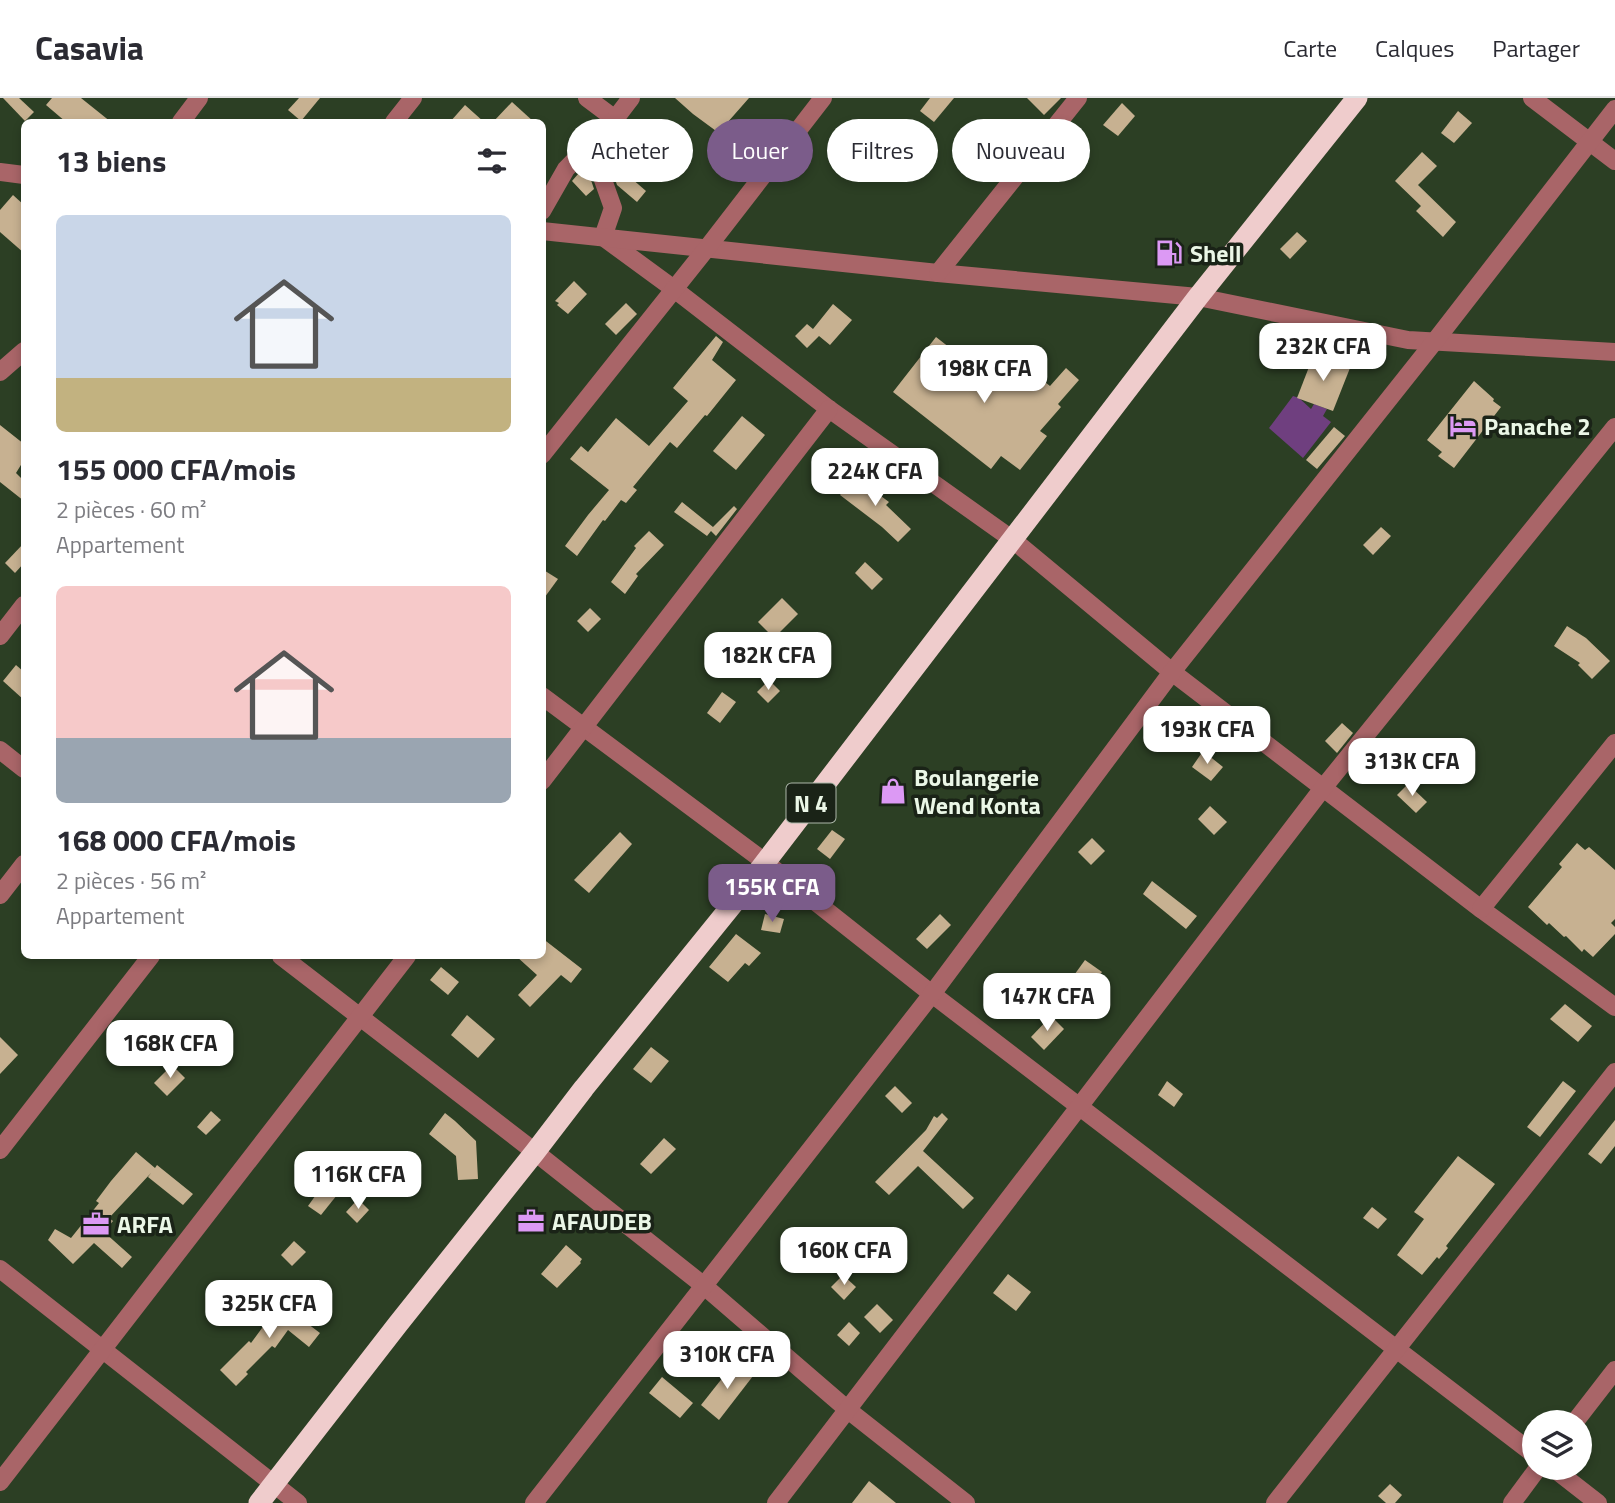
<!DOCTYPE html>
<html lang="fr">
<meta charset="utf-8">
<style>
:root{--surface:#fff;--page:#f2f2f3;--text:#2b2b33;--muted:#7c7c81;--line:#e1e1e2;--accent:#7b5c8a}
body{margin:0;font-family:"Titillium Web",sans-serif;background:var(--page);color:var(--text);height:100vh;display:flex;flex-direction:column;font-size:26px;white-space:nowrap}
*{box-sizing:border-box;margin:0}
p{font-size:23px;color:var(--muted)}
.icon{flex:none;width:38px;height:38px;fill:none;stroke:currentColor;stroke-width:2;stroke-linecap:round;stroke-linejoin:round}
.map{position:relative;flex:1;overflow:hidden}
.sheet{position:absolute;left:21px;top:21px;width:525px;height:840px;display:flex;flex-direction:column;background:var(--surface);border-radius:10px;box-shadow:0 4px 10px #0003}
.sheet>*{flex:none}
.guide{position:absolute;left:567px;top:21px;width:665px;height:63px;display:flex;gap:14px}
.controls{position:absolute;left:1522px;top:1312px;display:grid;gap:14px}
.controls a{display:grid;place-items:center;width:70px;height:70px;border-radius:50%;background:var(--surface);box-shadow:0 4px 10px #0003;font-size:35px}
.price{position:absolute;translate:-50% -60px;padding:0 16px;border-radius:14px;background:#fff;color:#222;font-size:23px;line-height:46px;filter:drop-shadow(0 2px 4px #0008)}
.price::after{content:'';position:absolute;left:50%;top:42px;width:21px;height:16px;margin-left:-10px;background:inherit;clip-path:polygon(0 0,100% 0,50% 100%)}
.price.selected{background:var(--accent);color:#fff}
ul{padding:0;list-style:none}
li{display:grid;align-content:center;gap:14px;height:371px;padding:0 35px}
li span{display:grid;place-items:center;height:217px;border-radius:10px;color:#555}
li>.icon{margin-inline-start:auto}
span .icon{width:126px;height:126px;fill:#fffc;stroke-width:1}
li b{font-size:30px}
h2{display:flex;justify-content:space-between;align-items:center;height:84px;padding:0 35px;font-size:30px}
.tag{padding:0 24px;border-radius:32px;background:var(--surface);box-shadow:0 4px 10px #0003;font-size:24px;line-height:63px}
.tag.selected{background:var(--accent);color:#fff}
header{display:flex;align-items:center;gap:42px;box-sizing:border-box;height:98px;padding:0 35px;background:var(--surface);border-bottom:2px solid var(--line)}
header strong{font-size:33px}
nav{display:flex;gap:38px;margin-inline-start:auto;font-size:24px}
.map>svg:first-child{display:block}
.green{fill:#6f3f7f}
.building{fill:#c7b191}
.lines{fill:none;stroke-linecap:round;stroke-linejoin:round}
.minor{stroke:#a96568;stroke-width:18}
.highway{stroke:#efcccc;stroke-width:21}
.labels{text-anchor:middle;dominant-baseline:central;stroke-width:7;stroke-linejoin:round;paint-order:stroke}
.shield{fill:#1a2317;stroke:#acb7a9;stroke-width:2}
.shield-label{font-size:23px;font-weight:bold;fill:#ebf7e7}
.poi-label{font-size:24px;font-weight:bold;fill:#ebf7e7;stroke:#1a2317;text-anchor:start}
</style>
<header>
<strong>Casavia</strong>
<nav><a>Carte</a><a>Calques</a><a>Partager</a></nav>
</header>
<div class="map">
<svg width="1615" height="1405" viewBox="0 0 1615 1405">
<rect width="100%" height="100%" fill="#2c3f24"/>
<polygon class="green" points="1293,298 1299,300 1311,311 1314,306 1327,311 1323,318 1331,324 1303,360 1269,330"/>
<g class="building">
<polygon points="3,0 19,0 34,14 25,23"/>
<polygon points="52,0 81,0 111,24 66,24 46,7"/>
<polygon points="299,0 320,0 301,23 288,12"/>
<polygon points="675,0 749,0 727,25 735,31 727,41 693,16"/>
<polygon points="930,0 954,0 934,24 920,13"/>
<polygon points="1027,0 1061,0 1044,17"/>
<polygon points="512,4 534,24 493,24"/>
<polygon points="1122,5 1135,18 1118,38 1103,27"/>
<polygon points="465,7 484,24 450,24"/>
<polygon points="1458,13 1472,25 1454,45 1441,35"/>
<polygon points="898,49 912,63 897,78 883,64"/>
<polygon points="1422,54 1437,68 1418,87 1456,124 1443,139 1416,113 1421,108 1395,83"/>
<polygon points="616,67 646,93 637,104 617,87 614,78"/>
<polygon points="585,68 591,75 591,82 594,91 586,98 572,83"/>
<polygon points="13,97 24,107 24,155 0,134 0,112"/>
<polygon points="1297,134 1307,143 1290,161 1280,151"/>
<polygon points="574,183 587,196 568,216 557,207 559,205 555,203"/>
<polygon points="626,205 637,216 616,237 605,226"/>
<polygon points="833,206 852,222 830,247 819,238 807,250 795,238 807,226 813,231"/>
<polygon points="716,238 723,244 712,262 736,282 707,318 705,317 677,350 670,344 633,389 637,392 626,405 621,402 605,423 603,422 577,458 565,448 588,417 609,392 570,361 581,348 588,354 616,320 649,348 688,303 673,290"/>
<polygon points="936,239 963,260 958,267 987,289 1012,258 1050,288 1066,270 1079,282 1058,306 1061,309 1040,333 1047,338 1020,372 1001,358 991,371 893,294"/>
<polygon points="1314,256 1350,270 1333,313 1297,300"/>
<polygon points="1474,283 1494,301 1493,303 1501,309 1454,370 1438,358 1442,354 1427,342"/>
<polygon points="742,318 765,337 736,372 713,353"/>
<polygon points="0,327 24,346 24,362 16,375 24,383 24,403 0,384"/>
<polygon points="1334,329 1345,338 1317,371 1306,362"/>
<polygon points="854,378 889,404 886,407 911,431 898,444 882,429 840,397"/>
<polygon points="682,404 713,429 734,408 737,411 716,438 711,433 707,438 674,414"/>
<polygon points="1381,429 1391,438 1373,457 1363,447"/>
<polygon points="649,433 664,447 636,476 638,478 625,496 611,484 636,450 634,448"/>
<polygon points="24,445 24,465 15,475 5,465"/>
<polygon points="865,464 883,481 872,492 855,475"/>
<polygon points="542,471 558,481 542,503"/>
<polygon points="782,500 798,516 774,540 758,524"/>
<polygon points="590,510 601,521 588,534 577,523"/>
<polygon points="1567,528 1586,540 1610,563 1592,581 1578,567 1580,565 1554,548"/>
<polygon points="16,567 24,574 24,602 3,583"/>
<polygon points="769,582 780,593 768,605 757,594"/>
<polygon points="722,594 736,604 720,625 707,615"/>
<polygon points="1342,625 1353,635 1337,655 1325,643"/>
<polygon points="1203,653 1223,669 1211,683 1192,669"/>
<polygon points="1408,686 1427,704 1416,715 1397,697"/>
<polygon points="1210,708 1227,724 1214,737 1198,721"/>
<polygon points="832,732 845,741 830,761 817,751"/>
<polygon points="620,734 632,746 589,795 574,782"/>
<polygon points="1092,740 1105,753 1091,767 1078,754"/>
<polygon points="1577,745 1585,752 1589,749 1615,772 1615,821 1611,825 1615,829 1615,836 1593,859 1584,851 1582,854 1566,838 1564,839 1549,825 1547,827 1528,809 1562,769 1559,766"/>
<polygon points="1152,783 1197,818 1186,831 1143,796"/>
<polygon points="765,816 784,821 780,835 761,832"/>
<polygon points="940,816 951,827 927,851 916,841"/>
<polygon points="736,836 761,855 749,868 745,865 728,884 709,869"/>
<polygon points="542,840 582,871 571,885 561,877 530,909 518,897 537,877 516,858 542,858"/>
<polygon points="1085,862 1102,874 1075,909 1059,898"/>
<polygon points="441,869 459,884 448,897 430,882"/>
<polygon points="1565,906 1592,928 1578,944 1550,921"/>
<polygon points="467,917 495,941 478,960 451,937"/>
<polygon points="1051,918 1064,931 1044,952 1031,939"/>
<polygon points="0,939 18,957 0,976"/>
<polygon points="651,949 669,963 651,985 633,971"/>
<polygon points="172,967 185,980 167,998 154,985"/>
<polygon points="1167,983 1183,996 1174,1009 1158,997"/>
<polygon points="1563,983 1576,993 1540,1039 1527,1029"/>
<polygon points="895,988 912,1005 902,1015 885,998"/>
<polygon points="211,1013 221,1022 206,1037 197,1029"/>
<polygon points="445,1015 455,1023 476,1043 478,1081 458,1082 456,1058 429,1036"/>
<polygon points="942,1015 948,1021 923,1053 974,1100 963,1111 918,1068 889,1097 875,1084 926,1032 934,1018 937,1020"/>
<polygon points="1615,1022 1615,1048 1601,1066 1588,1056"/>
<polygon points="664,1040 676,1051 651,1076 640,1066"/>
<polygon points="136,1054 155,1070 157,1067 193,1096 183,1107 148,1079 151,1075 109,1120 113,1123 104,1134 132,1159 122,1170 94,1145 73,1166 48,1142 55,1131 71,1140 99,1105 96,1103 111,1083"/>
<polygon points="1458,1058 1495,1086 1446,1148 1448,1150 1439,1161 1437,1159 1422,1177 1397,1157 1424,1121 1414,1114"/>
<polygon points="323,1087 337,1097 321,1117 308,1108"/>
<polygon points="358,1101 369,1112 357,1125 346,1114"/>
<polygon points="1372,1109 1387,1121 1378,1131 1363,1120"/>
<polygon points="294,1143 306,1154 292,1168 281,1157"/>
<polygon points="566,1147 582,1161 580,1164 581,1165 557,1190 541,1176"/>
<polygon points="1008,1176 1031,1194 1016,1213 993,1195"/>
<polygon points="843,1177 856,1189 844,1202 831,1189"/>
<polygon points="275,1201 320,1235 309,1249 288,1232 275,1250 272,1248 246,1274 248,1276 236,1288 220,1272 249,1243 251,1245 270,1219 265,1215"/>
<polygon points="877,1206 893,1222 880,1235 864,1219"/>
<polygon points="849,1224 860,1235 849,1248 837,1237"/>
<polygon points="735,1264 753,1278 719,1322 701,1307"/>
<polygon points="662,1279 693,1305 680,1320 649,1295"/>
<polygon points="869,1383 896,1405 852,1405"/>
<polygon points="1390,1386 1402,1397 1395,1405 1386,1405 1378,1398"/>
</g>
<g class="lines">
<g class="minor">
<polyline points="587,0 615,21 602,79 613,110 603,139 674,191 829,311 1013,442 1172,574 1481,811 1615,909"/>
<polyline points="1532,0 1615,63"/>
<polyline points="181,24 199,0"/>
<polyline points="394,24 413,0"/>
<polyline points="0,74 24,77"/>
<polyline points="542,113 566,71 615,21 631,0"/>
<polyline points="542,133 938,175 1198,199 1408,242 1615,254"/>
<polyline points="938,175 1078,0"/>
<polyline points="0,274 24,253"/>
<polyline points="542,357 707,150 823,0"/>
<polyline points="0,538 24,507"/>
<polyline points="542,598 765,764 932,896 1535,1357"/>
<polyline points="0,652 24,671"/>
<polyline points="542,683 829,311"/>
<polyline points="0,797 24,766"/>
<polyline points="1481,811 1615,645"/>
<polyline points="281,858 535,1054 703,1187 848,1312 966,1405"/>
<polyline points="0,1052 151,858"/>
<polyline points="0,1171 298,1405"/>
<polyline points="1574,1325 1615,1272"/>
<polyline points="1553,1370 1598,1405"/>
<polyline points="0,1384 407,858"/>
<polyline points="534,1405 932,896 1172,574 1435,243 1615,11"/>
<polyline points="776,1405 1323,690 1615,329"/>
<polyline points="1275,1405 1615,974"/>
<polyline points="1512,1405 1538,1370"/>
</g>
<polyline class="highway" points="259,1405 398,1226 535,1054 584,990 741,796 1198,199 1357,0"/>
</g>
<defs>
<g id="fuel-bare" transform="scale(2.1)"><path d="M-5.5-6h7V0h2V4h1.3V-2.5L3-4.5l.8-.8L6-3V5H2.5V1h-1V6h-7ZM-4.2-4.7v3.2H.2V-4.7Z" fill="#dc99f4" stroke="#1a2317" stroke-width="2.5" paint-order="stroke"/></g>
<g id="hotel-bare" transform="scale(2.1)"><path d="M-6-4.5h1.5V1H6V5H4.5V3h-9V5H-6ZM-4 0a1.8 1.8 0 1 1 3.6 0ZM.5 0V-2.5h3Q6-2.5 6 0Z" fill="#dc99f4" stroke="#1a2317" stroke-width="2.5" paint-order="stroke"/></g>
<g id="shop-bare" transform="scale(2.1)"><path d="M-5-2.5h2.3a2.7 3.5 0 0 1 5.4 0H5L5.5 6h-11ZM-1.5-2.5h3a1.5 2.3 0 0 0-3 0Z" fill="#dc99f4" stroke="#1a2317" stroke-width="2.5" paint-order="stroke"/></g>
<g id="office-bare" transform="scale(2.1)"><path d="M-6-3h4V-5.5h4V-3h4V5H-6ZM-1-4.5V-3h2v-1.5ZM-6 0V1H6V0Z" fill="#dc99f4" stroke="#1a2317" stroke-width="2.5" paint-order="stroke"/></g>
</defs>
<g fill-rule="evenodd">
<use href="#fuel-bare" x="1169" y="155"/>
<use href="#hotel-bare" x="1463" y="328"/>
<use href="#shop-bare" x="893" y="693"/>
<use href="#office-bare" x="531" y="1123"/>
<use href="#office-bare" x="96" y="1126"/>
</g>
<g class="labels">
<rect class="shield" x="786.5" y="685.5" width="49" height="39" rx="5"/>
<g class="shield-label">
<text x="811" y="705">N 4</text>
</g>
<g class="poi-label">
<text x="1190" y="155">Shell</text>
<text x="1484" y="328">Panache 2</text>
<text x="914" y="679">Boulangerie<tspan x="914" dy="28">Wend Konta</tspan></text>
<text x="552" y="1123">AFAUDEB</text>
<text x="117" y="1126">ARFA</text>
</g>
</g>
</svg>
<div class="controls">
<a><svg class="icon" aria-label="layers" viewBox="0 0 24 24"><path d="M12 4l9 5-9 5-9-5zM3 14l9 5 9-5"/></svg></a>
</div>
<b class="price" style="left:1323px;top:285px">232K CFA</b>
<b class="price" style="left:984px;top:307px">198K CFA</b>
<b class="price" style="left:875px;top:410px">224K CFA</b>
<b class="price" style="left:768px;top:594px">182K CFA</b>
<b class="price" style="left:1207px;top:668px">193K CFA</b>
<b class="price" style="left:1412px;top:700px">313K CFA</b>
<b class="price selected" style="left:772px;top:826px">155K CFA</b>
<b class="price" style="left:1047px;top:935px">147K CFA</b>
<b class="price" style="left:170px;top:982px">168K CFA</b>
<b class="price" style="left:358px;top:1113px">116K CFA</b>
<b class="price" style="left:844px;top:1189px">160K CFA</b>
<b class="price" style="left:269px;top:1242px">325K CFA</b>
<b class="price" style="left:727px;top:1293px">310K CFA</b>
<div class="guide">
<a class="tag">Acheter</a>
<a class="tag selected">Louer</a>
<a class="tag">Filtres</a>
<a class="tag">Nouveau</a>
</div>
<section class="sheet">
<h2>13 biens<svg class="icon" aria-label="filters" viewBox="0 0 24 24"><path d="M4 7h16M4 17h16"/><circle cx="9" cy="7" r="2"/><circle cx="15" cy="17" r="2"/></svg></h2>
<ul>
<li><span style="background:linear-gradient(#c9d6e8 75%,#c2b280 0)"><svg class="icon" aria-label="home" viewBox="0 0 24 24"><path d="M3 11l9-7 9 7M6 9v11h12V9"/></svg></span><div><b>155 000 CFA/mois</b><p>2 pièces · 60 m²</p><p>Appartement</p></div></li>
<li><span style="background:linear-gradient(#f6c9c9 70%,#9aa5b1 0)"><svg class="icon" aria-label="home" viewBox="0 0 24 24"><path d="M3 11l9-7 9 7M6 9v11h12V9"/></svg></span><div><b>168 000 CFA/mois</b><p>2 pièces · 56 m²</p><p>Appartement</p></div></li>
</ul>
</section>
</div>
